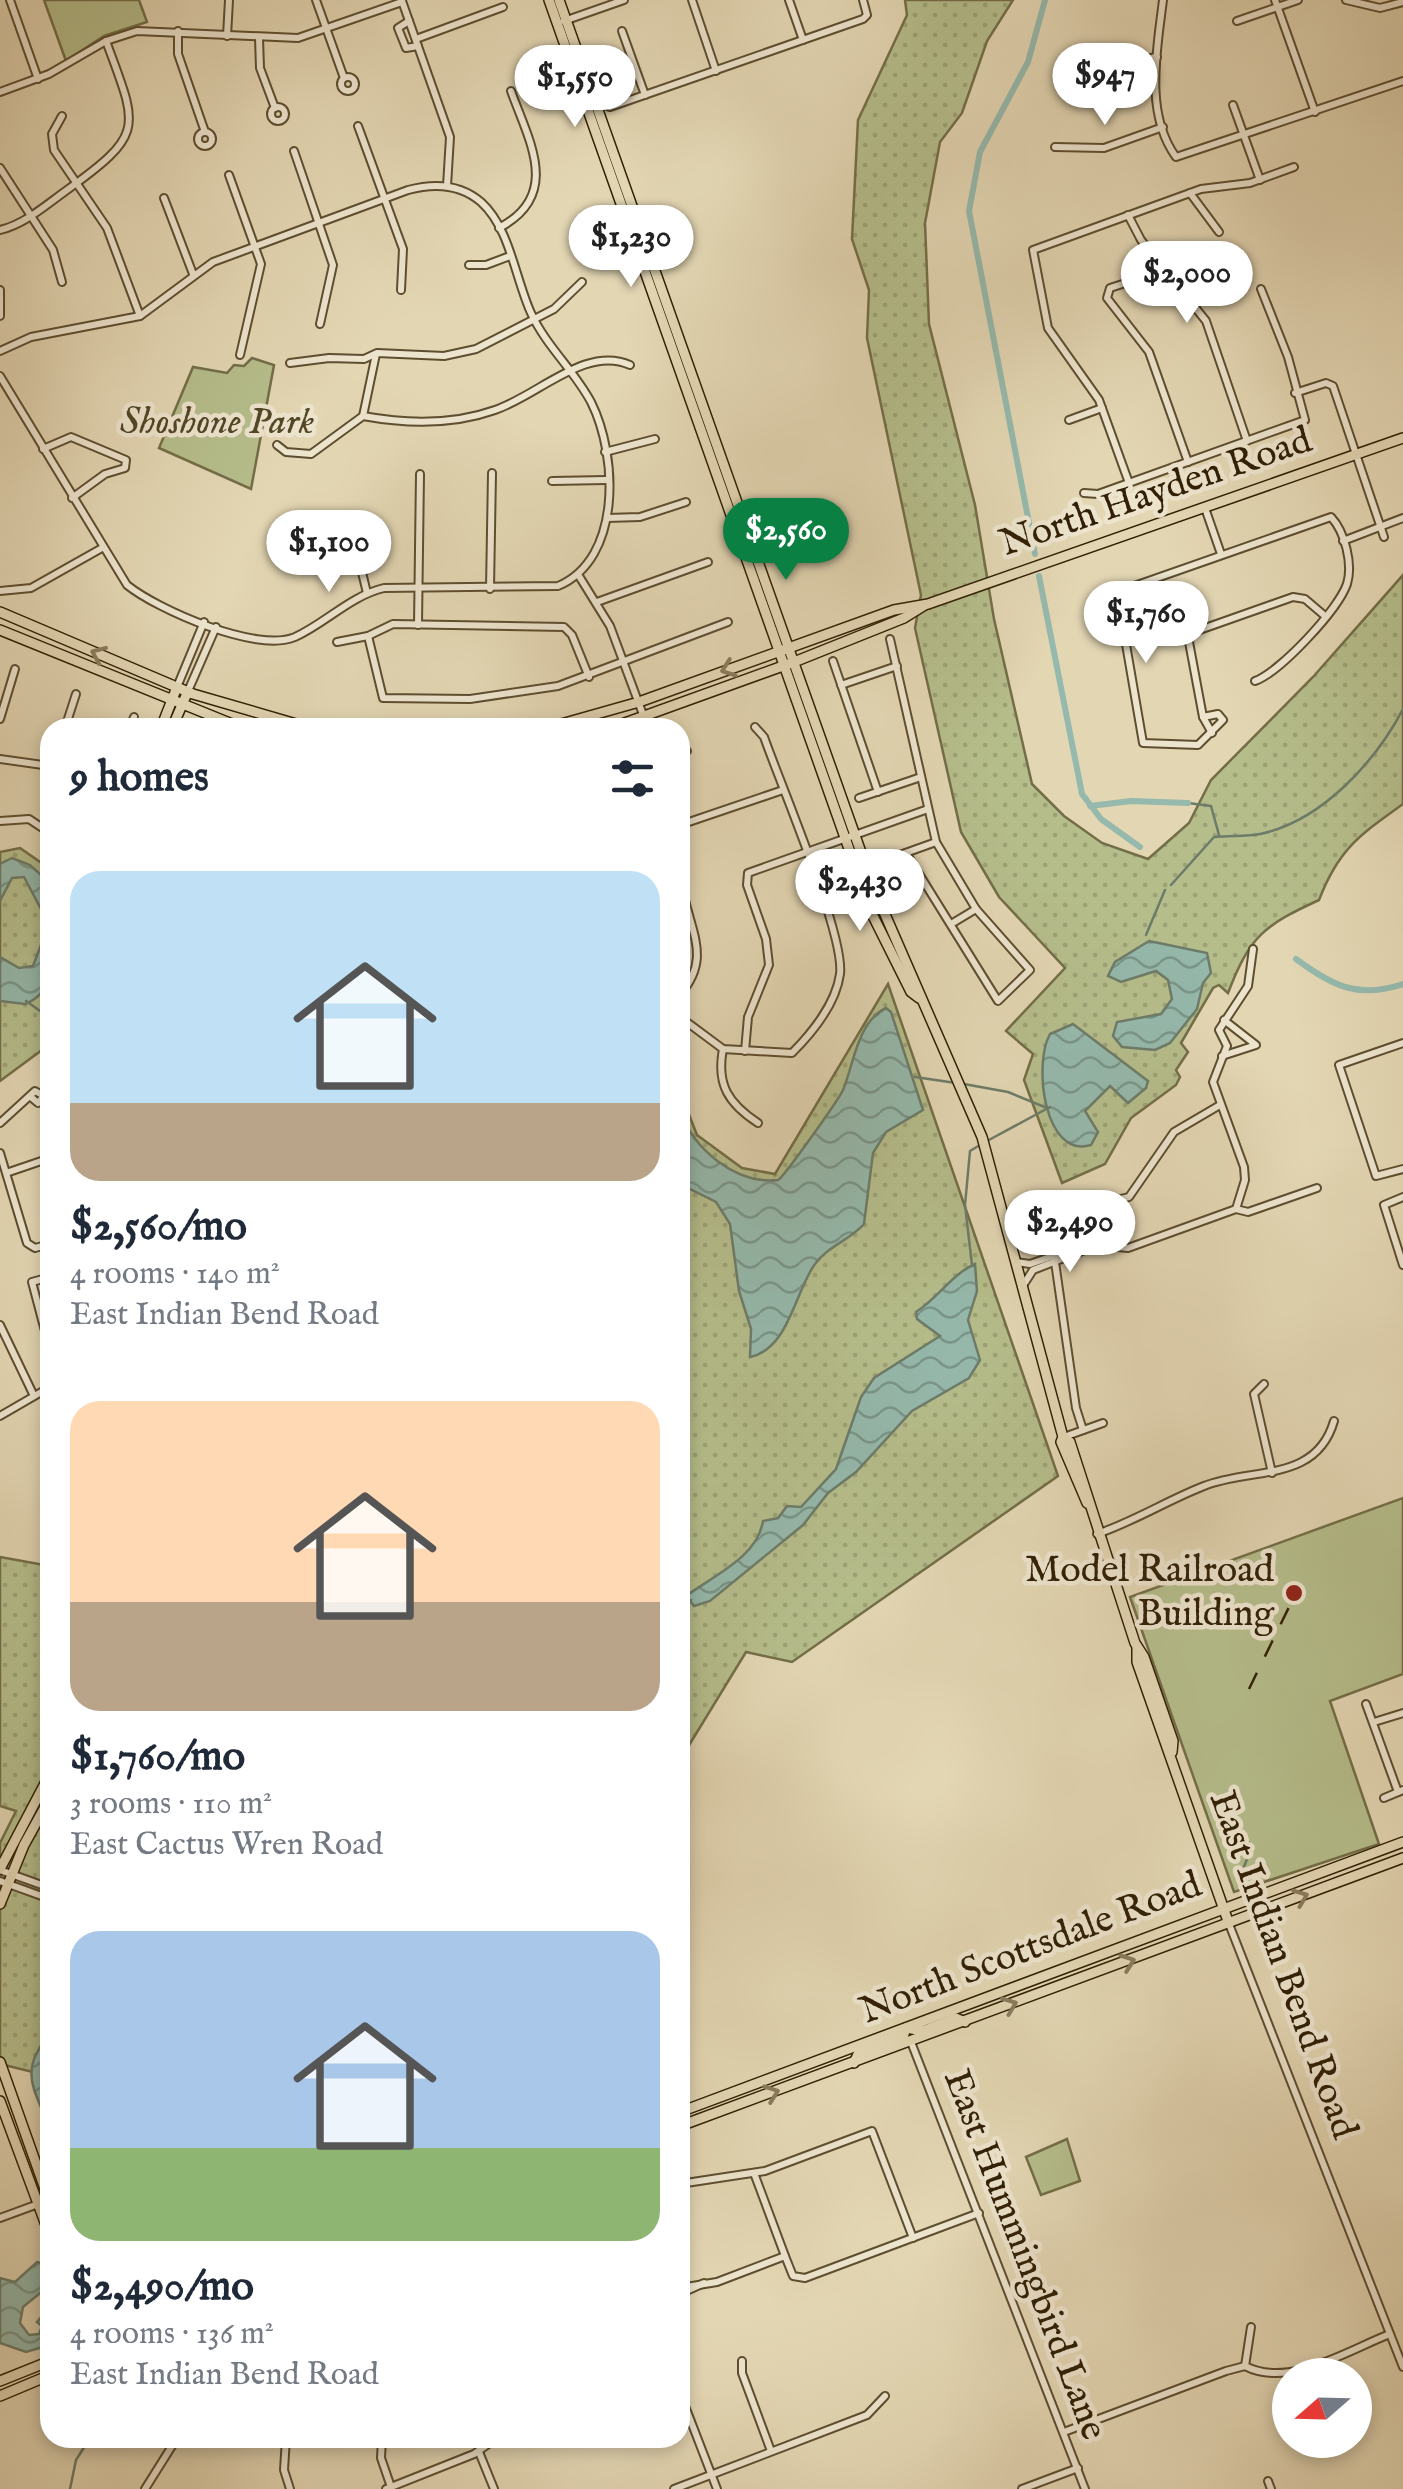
<!DOCTYPE html>
<meta charset="utf-8">
<style>
:root{--surface:#fff;--page:#f6f6f7;--text:#1f2937;--muted:#747a83;--accent:#0b8043}
body{margin:0;font-family:"IM FELL English",serif;background:var(--page);color:var(--text);height:100vh;display:flex;flex-direction:column;font-size:38px;white-space:nowrap}
*{box-sizing:border-box;margin:0}
p{font-size:32px;color:var(--muted)}
.icon{flex:none;width:55px;height:55px;fill:none;stroke:currentColor;stroke-width:2;stroke-linecap:round;stroke-linejoin:round}
.map{position:relative;flex:1;overflow:hidden}
.drawer{position:absolute;left:40px;top:718px;width:650px;height:1730px;display:flex;flex-direction:column;background:var(--surface);border-radius:30px;box-shadow:0 5px 15px #0003}
.drawer>*{flex:none}
.needle{width:65px;rotate:250deg}
.tools{position:absolute;left:1272px;top:2358px;display:grid;gap:20px}
.tools a{display:grid;place-items:center;width:100px;height:100px;border-radius:50%;background:var(--surface);box-shadow:0 5px 15px #0003;font-size:50px}
.price{position:absolute;translate:-50% -85px;padding:0 22px;border-radius:35px;background:#fff;color:#222;font-size:32px;line-height:65px;filter:drop-shadow(0 2px 5px #0008)}
.price::after{content:'';position:absolute;left:50%;top:60px;width:30px;height:22px;margin-left:-15px;background:inherit;clip-path:polygon(0 0,100% 0,50% 100%)}
.price.current{background:var(--accent);color:#fff}
ul{padding:0;list-style:none}
li{display:grid;align-content:center;gap:20px;height:530px;padding:0 30px}
li span{display:grid;place-items:center;height:310px;border-radius:30px;color:#555}
li>.icon{margin-inline-start:auto}
span .icon{width:180px;height:180px;fill:#fffc;stroke-width:1}
li b{font-size:42px}
h2{display:flex;justify-content:space-between;align-items:center;height:120px;padding:0 30px;font-size:42px}
.map>svg:first-child{display:block}
.grass{fill:url(#grass-dots);stroke:#736e48;stroke-width:2.5}
.green{fill:#b5bd8b;stroke:#736e48;stroke-width:2.5}
.water{fill:url(#water-waves);stroke:#6d7c69;stroke-width:2.5}
.lines{fill:none;stroke-linecap:round;stroke-linejoin:round}
.stream{stroke:#6d7c69;stroke-width:2.5}
.canal{stroke:#95b9ac;stroke-width:6}
.minor-casing{stroke:#5e4e30;stroke-width:10}
.major-casing{stroke:#312005;stroke-width:12}
.minor{stroke:#ede4ce;stroke-width:6}
.major{stroke:#e3d6b3;stroke-width:9}
.rail{stroke:#312005;stroke-width:2.5;stroke-dasharray:18 18;stroke-linecap:butt}
.oneway{stroke:#8a7b5c}
.poi-dot{fill:#8f2418;stroke:#ede4ce;stroke-width:4}
.labels{text-anchor:middle;dominant-baseline:central;stroke-width:9;stroke-linejoin:round;paint-order:stroke}
.park-label{font-size:38px;font-style:italic;fill:#524726;stroke:#ede4ce}
.street-label{font-size:38px;fill:#312005;stroke:#ede4ce}
.poi-label{font-size:38px;fill:#312005;stroke:#ede4ce;text-anchor:end}
</style>
<div class="map">
<svg width="1403" height="2489" viewBox="0 0 1403 2489">
<defs>
<pattern id="grass-dots" width="8" height="8" patternUnits="userSpaceOnUse" patternTransform="scale(2.5)"><rect width="8" height="8" fill="#b5bd8b"/><path d="M2 2h.1M6 6h.1" fill="none" stroke="#9ca276" stroke-width="1.8" stroke-linecap="round"/></pattern>
<pattern id="water-waves" width="16" height="10" patternUnits="userSpaceOnUse" patternTransform="scale(2.5)"><rect width="16" height="10" fill="#95b9ac"/><path d="M0 5q4-4 8 0t8 0" fill="none" stroke="#7a968a"/></pattern>
</defs>
<rect width="100%" height="100%" fill="#e3d6b3"/>
<filter id="stains"><feTurbulence type="fractalNoise" baseFrequency=".002" numOctaves="4"/><feColorMatrix values="0 0 0 0 .2 0 0 0 0 .09 0 0 0 0 .02 0 0 0 .5 -.17"/></filter>
<radialGradient id="worn" r=".72"><stop offset=".6" stop-color="#630" stop-opacity="0"/><stop offset="1" stop-color="#630" stop-opacity=".3"/></radialGradient>
<g class="grass">
<path d="M905 0H1013L987 41 962 113 940 142 925 223 929 324 975 505 994 619 1032 784 1064 816 1102 843 1148 859 1189 823 1211 780 1313 677 1403 575V804C1360 835 1339 848 1319 900 1265 925 1250 935 1228 993L1219 985 1213 988 1181 1043 1188 1052 1176 1070 1180 1077 1176 1085 1131 1118 1105 1164 1062 1183 1024 1080 1033 1054 1006 1031 1065 968 999 897 961 832 915 628 921 595 867 338 869 290 852 239 858 120 907 15Z"/>
<polygon points="20,848 50,869 50,1044 0,1081 0,852"/>
<polygon points="888,984 1058,1476 792,1662 746,1652 680,1760 680,1092 697,1135 742,1168 775,1174"/>
<polygon points="0,1557 50,1566 50,2035 40,2047 33,2072 0,2064 0,1843 16,1811 0,1806"/>
</g>
<g class="green">
<polygon points="44,0 139,0 147,22 104,36 66,61"/>
<polygon points="252,358 274,365 251,489 159,448 193,367 227,373 234,365 244,366"/>
<polygon points="1403,1498 1403,1674 1330,1701 1379,1844 1234,1892 1130,1597"/>
<polygon points="1067,2139 1080,2181 1041,2195 1026,2157"/>
</g>
<g class="water">
<polygon points="12,858 30,865 50,883 50,926 24,877 12,878 0,901 0,864"/>
<path d="M50 934C50 962 56 992 25 1004L0 1001V957L19 968 33 966 44 937Z"/>
<polygon points="1149,941 1207,953 1211,973 1203,983 1197,1009 1170,1043 1155,1050 1122,1047 1113,1036 1117,1022 1161,1014 1172,999 1168,980 1156,971 1121,982 1108,976 1115,962"/>
<path d="M886 1008 891 1012 923 1110 886 1132 873 1153 864 1224C850 1240 828 1246 815 1264 795 1291 789 1349 750 1357L751 1329 739 1291 730 1224 716 1202 680 1184V1111C692 1148 736 1185 778 1180 784 1177 839 1099 843 1090 854 1064 857 1022 886 1008Z"/>
<path d="M1073 1024 1148 1081 1146 1088 1128 1103 1110 1086 1085 1111 1098 1132 1091 1145C1044 1159 1033 1064 1050 1034Z"/>
<path d="M975 1264 977 1291 968 1320 980 1360 969 1378 912 1411 856 1472 828 1493 803 1525 710 1601 694 1606 686 1596C715 1575 758 1556 763 1521L778 1518 787 1506 801 1507 836 1469 861 1397 874 1378 940 1336 917 1319 916 1312C938 1298 952 1274 975 1264Z"/>
<path d="M50 2035V2139L48 2140C53 2106 7 2080 50 2035Z"/>
<polygon points="37,2262 50,2265 50,2285 23,2307 20,2323 29,2335 39,2334 42,2326 37,2322 50,2307 50,2345 26,2352 0,2343 0,2278 15,2282"/>
</g>
<g class="lines">
<g class="stream">
<polyline points="1188,803 1211,806 1219,835"/>
<path d="M1171 885 1214 837C1229 835 1245 837 1260 834 1322 821 1375 762 1403 709"/>
<polyline points="1146,935 1165,890"/>
<polyline points="26,1001 50,1018"/>
<polyline points="915,1077 956,1083"/>
<polyline points="964,1084 1008,1092 1047,1108"/>
<polyline points="987,1141 1050,1107"/>
<polyline points="972,1265 965,1205 970,1151 980,1145"/>
<polyline points="680,1607 691,1600"/>
<polyline points="1226,1841 1244,1837 1252,1846 1242,1872 1247,1889"/>
<polyline points="70,2489 76,2460 90,2438"/>
</g>
<g class="canal">
<polyline points="1035,554 969,211 980,152 1028,62 1045,0"/>
<polyline points="1039,576 1082,794 1101,819 1140,847"/>
<polyline points="1090,806 1131,801 1188,803"/>
<path d="M1296 959C1333 986 1357 999 1403 984"/>
</g>
<g class="minor-casing">
<g id="minor">
<polyline points="10,0 38,79"/>
<polyline points="316,0 344,78"/>
<polyline points="692,0 716,71"/>
<polyline points="789,0 803,40"/>
<path d="M1163 0C1157 50 1144 113 1176 157L1403 81"/>
<polyline points="1275,0 1315,112"/>
<polyline points="1346,0 1380,8 1403,2"/>
<polyline points="402,1 450,137 447,186"/>
<polyline points="409,21 398,28 406,48 418,46"/>
<polyline points="564,21 624,0"/>
<polyline points="1237,21 1298,0"/>
<polyline points="178,31 178,54 205,132"/>
<polyline points="622,31 645,95"/>
<polyline points="227,36 229,0"/>
<polyline points="259,38 260,68 275,108"/>
<polyline points="416,39 503,7"/>
<polyline points="1099,67 1157,57"/>
<circle cx="348" cy="84" r="7"/>
<polyline points="0,92 49,74 106,41 137,31 298,38 402,2"/>
<polyline points="597,102 610,107 863,19 867,15 863,0"/>
<polyline points="1233,105 1260,180"/>
<circle cx="278" cy="114" r="7"/>
<polyline points="62,116 52,134 54,150 107,228 140,316"/>
<polyline points="358,126 403,249 401,290"/>
<circle cx="205" cy="139" r="7"/>
<polyline points="1055,147 1104,148 1163,127"/>
<polyline points="294,151 333,265 320,324"/>
<polyline points="0,168 53,250 62,282"/>
<polyline points="229,175 261,264 240,355"/>
<polyline points="1190,193 1219,232"/>
<polyline points="164,198 193,274"/>
<polyline points="1128,215 1141,240 1206,321 1247,441"/>
<path d="M499 228C562 195 529 141 511 91"/>
<path d="M0 230C25 224 46 205 67 190 146 133 138 128 106 41"/>
<polyline points="469,265 486,265 510,256"/>
<polyline points="1166,270 1110,288 1107,298 1149,352 1188,462"/>
<polyline points="0,290 0,316"/>
<path d="M0 351 31 337 140 316 213 262 408 190C434 183 460 184 481 202 510 228 515 278 531 313 546 346 574 370 591 402 618 456 622 559 558 586L384 588C350 596 326 623 295 637 257 653 158 610 127 585L0 376"/>
<polyline points="290,363 329,358 364,359 377,353 444,356 476,349 554,309 582,282"/>
<polyline points="1295,393 1326,383 1333,386 1384,537"/>
<polyline points="363,416 376,354"/>
<polyline points="1069,420 1102,408"/>
<path d="M277 445 286 452 311 454 363 416C407 424 453 425 495 410 539 395 586 345 630 365"/>
<polyline points="43,449 71,437 126,460 125,468 105,474 72,498"/>
<polyline points="605,452 655,439"/>
<polyline points="552,481 606,480"/>
<polyline points="1129,483 1099,400 1048,328 1033,250 1201,189 1250,183 1294,167"/>
<polyline points="1084,493 1098,494 1305,420 1288,357 1261,289"/>
<polyline points="1205,508 1221,554"/>
<polyline points="607,518 640,517 686,502"/>
<polyline points="349,519 367,593"/>
<polyline points="1343,541 1403,518"/>
<polyline points="579,576 610,626 648,728"/>
<polyline points="490,589 492,473"/>
<polyline points="0,591 31,588 102,548"/>
<polyline points="597,602 708,562"/>
<polyline points="418,625 420,474"/>
<polyline points="368,636 383,698 470,699 558,686 728,622"/>
<polyline points="890,639 936,842 976,909 1030,970 998,1001 906,853"/>
<polyline points="337,642 368,636 393,624 564,627 572,635 589,677"/>
<polyline points="833,661 878,792"/>
<polyline points="841,685 897,666"/>
<polyline points="177,687 204,622"/>
<polyline points="188,691 216,627"/>
<path d="M1203 717 1218 714 1223 720 1198 745 1143 743 1117 592 1331 517C1345 532 1353 564 1347 584 1338 610 1280 672 1255 681"/>
<polyline points="0,719 15,669"/>
<polyline points="65,728 76,694"/>
<polyline points="130,728 134,717"/>
<polyline points="1212,733 1203,717 1189,642 1191,633 1293,597 1305,599 1325,616"/>
<polyline points="680,753 687,751"/>
<polyline points="0,759 50,766"/>
<polyline points="859,798 921,777"/>
<polyline points="0,821 29,819 50,833"/>
<polyline points="680,825 783,790"/>
<path d="M680 853C681 868 681 884 685 900 694 938 709 961 680 995"/>
<polyline points="883,861 936,842"/>
<polyline points="951,924 976,909"/>
<path d="M680 1017 723 1049 792 1053C812 1033 836 1003 840 974 845 935 780 783 764 737L755 727"/>
<polyline points="1403,1043 1339,1065 1376,1176 1403,1169"/>
<path d="M723 1049C716 1085 729 1104 758 1123"/>
<polyline points="745,1051 748,1017 769,965 766,939 747,885 748,873 928,809"/>
<polyline points="1222,1056 1256,1045 1224,1020"/>
<polyline points="0,1123 35,1091 44,1096 38,1103 32,1098"/>
<polyline points="0,1153 27,1243 35,1248 50,1244"/>
<polyline points="9,1172 50,1158"/>
<polyline points="1403,1197 1384,1205 1403,1265"/>
<polyline points="1093,1206 1129,1197 1174,1132 1220,1105"/>
<polyline points="1236,1209 1248,1212 1317,1188"/>
<polyline points="1096,1245 1089,1213 1093,1206 1105,1246"/>
<polyline points="1054,1255 1076,1408 1083,1430"/>
<polyline points="1016,1262 1030,1264 1087,1244 1128,1248 1236,1209 1245,1180 1244,1167 1213,1082 1227,1046 1219,1030 1248,986 1253,949"/>
<polyline points="50,1277 32,1282 50,1350"/>
<polyline points="1022,1287 1033,1270 1095,1246"/>
<polyline points="0,1325 34,1396"/>
<polyline points="1264,1384 1254,1394 1272,1473"/>
<polyline points="0,1416 50,1387"/>
<polyline points="1064,1437 1103,1423"/>
<path d="M1097 1534C1135 1521 1168 1500 1204 1486 1252 1467 1316 1483 1334 1421"/>
<polyline points="1366,1704 1398,1792"/>
<polyline points="1374,1722 1403,1713"/>
<polyline points="1384,1798 1403,1790"/>
<polyline points="0,1870 50,1888"/>
<polyline points="0,1881 50,1899"/>
<polyline points="1229,1924 1403,2367"/>
<polyline points="911,2042 1085,2489"/>
<polyline points="754,2173 785,2256"/>
<polyline points="680,2177 686,2183 680,2191"/>
<polyline points="686,2183 765,2171 872,2131 913,2238"/>
<polyline points="0,2218 49,2200"/>
<polyline points="680,2288 717,2282 785,2256 793,2276 805,2278 979,2213"/>
<polyline points="680,2294 704,2283"/>
<polyline points="742,2361 742,2373 771,2451"/>
<polyline points="1245,2366 1251,2327"/>
<polyline points="680,2393 717,2489"/>
<path d="M1064 2432 1226 2371 1245 2366C1289 2389 1348 2350 1390 2334"/>
<polyline points="286,2438 284,2470 290,2489"/>
<polyline points="382,2438 381,2458 391,2487"/>
<polyline points="479,2452 494,2489"/>
<polyline points="1268,2481 1271,2489"/>
<polyline points="145,2489 177,2438"/>
<polyline points="386,2489 474,2454 497,2438"/>
<polyline points="674,2489 867,2415 885,2396"/>
<polyline points="1022,2489 1078,2468"/>
</g>
</g>
<g class="major-casing">
<g id="major">
<polyline points="549,0 872,914 911,992 919,998"/>
<polyline points="559,0 874,889 982,1137 1063,1437 1061,1442 1087,1503"/>
<polyline points="0,612 193,694 310,728"/>
<polyline points="0,630 242,728"/>
<polyline points="161,728 177,687"/>
<polyline points="172,728 188,691"/>
<polyline points="547,728 639,702 894,610 928,604 1403,438"/>
<polyline points="611,728 794,662 904,618 925,605"/>
<polyline points="1063,1437 1070,1442 1135,1643 1144,1657 1173,1741 1172,1752"/>
<polyline points="1137,1649 1137,1662 1229,1924"/>
<polyline points="0,1869 50,1774"/>
<polyline points="0,1904 24,1845 50,1798"/>
<polyline points="906,2028 923,2031 956,2018 965,2022"/>
<polyline points="0,2062 50,2203"/>
<polyline points="854,2063 858,2054 903,2037 906,2028"/>
<polyline points="0,2101 50,2236"/>
<polyline points="680,2112 1403,1842"/>
<polyline points="680,2126 1403,1858"/>
<polyline points="0,2381 50,2361"/>
<polyline points="0,2396 50,2375"/>
</g>
</g>
<use href="#minor" class="minor"/>
<use href="#major" class="major"/>
<polyline class="rail" points="1249,1689 1291,1603"/>
</g>
<defs><path id="oneway-chevron" d="M-2-3.5L2.5 0L-2 3.5" fill="none" stroke-width="1.6" stroke-linecap="round" stroke-linejoin="round" transform="scale(2.5)"/></defs>
<g class="oneway">
<use href="#oneway-chevron" transform="translate(98 654) rotate(-157)"/>
<use href="#oneway-chevron" transform="translate(728 669) rotate(160)"/>
<use href="#oneway-chevron" transform="translate(1301 1897) rotate(-21)"/>
<use href="#oneway-chevron" transform="translate(1128 1962) rotate(-20)"/>
<use href="#oneway-chevron" transform="translate(1010 2005) rotate(-21)"/>
<use href="#oneway-chevron" transform="translate(772 2093) rotate(-20)"/>
</g>
<circle class="poi-dot" cx="1294" cy="1593" r="10"/>
<g class="labels">
<g class="park-label">
<text x="217" y="423">Shoshone Park</text>
</g>
<g class="street-label">
<text transform="translate(1156 493) rotate(-19)">North Hayden Road</text>
<text transform="translate(1031 1949) rotate(-21)">North Scottsdale Road</text>
<text transform="translate(1282 1965) rotate(70)">East Indian Bend Road</text>
<text transform="translate(1024 2255) rotate(69)">East Hummingbird Lane</text>
</g>
<g class="poi-label">
<text x="1274" y="1571">Model Railroad<tspan x="1274" dy="44">Building</tspan></text>
</g>
</g>
<rect width="100%" height="100%" filter="url(#stains)"/>
<rect width="100%" height="100%" fill="url(#worn)"/>
</svg>
<div class="tools">
<a><svg class="needle" viewBox="-14 -14 28 28"><path d="M0-13l5 13h-10z" fill="#e53935"/><path d="M0 13l5-13h-10z" fill="#747a83"/></svg></a>
</div>
<b class="price" style="left:1105px;top:128px">$947</b>
<b class="price" style="left:575px;top:130px">$1,550</b>
<b class="price" style="left:631px;top:290px">$1,230</b>
<b class="price" style="left:1187px;top:326px">$2,000</b>
<b class="price current" style="left:786px;top:583px">$2,560</b>
<b class="price" style="left:329px;top:595px">$1,100</b>
<b class="price" style="left:1146px;top:666px">$1,760</b>
<b class="price" style="left:860px;top:934px">$2,430</b>
<b class="price" style="left:1070px;top:1275px">$2,490</b>
<section class="drawer">
<h2>9 homes<svg class="icon" aria-label="filters" viewBox="0 0 24 24"><path d="M4 7h16M4 17h16"/><circle cx="9" cy="7" r="2"/><circle cx="15" cy="17" r="2"/></svg></h2>
<ul>
<li><span style="background:linear-gradient(#bfe0f5 75%,#b9a48a 0)"><svg class="icon" aria-label="home" viewBox="0 0 24 24"><path d="M3 11l9-7 9 7M6 9v11h12V9"/></svg></span><div><b>$2,560/mo</b><p>4 rooms · 140 m²</p><p>East Indian Bend Road</p></div></li>
<li><span style="background:linear-gradient(#ffd9b3 65%,#b9a48a 0)"><svg class="icon" aria-label="home" viewBox="0 0 24 24"><path d="M3 11l9-7 9 7M6 9v11h12V9"/></svg></span><div><b>$1,760/mo</b><p>3 rooms · 110 m²</p><p>East Cactus Wren Road</p></div></li>
<li><span style="background:linear-gradient(#a9c7e8 70%,#8fb573 0)"><svg class="icon" aria-label="home" viewBox="0 0 24 24"><path d="M3 11l9-7 9 7M6 9v11h12V9"/></svg></span><div><b>$2,490/mo</b><p>4 rooms · 136 m²</p><p>East Indian Bend Road</p></div></li>
</ul>
</section>
</div>
